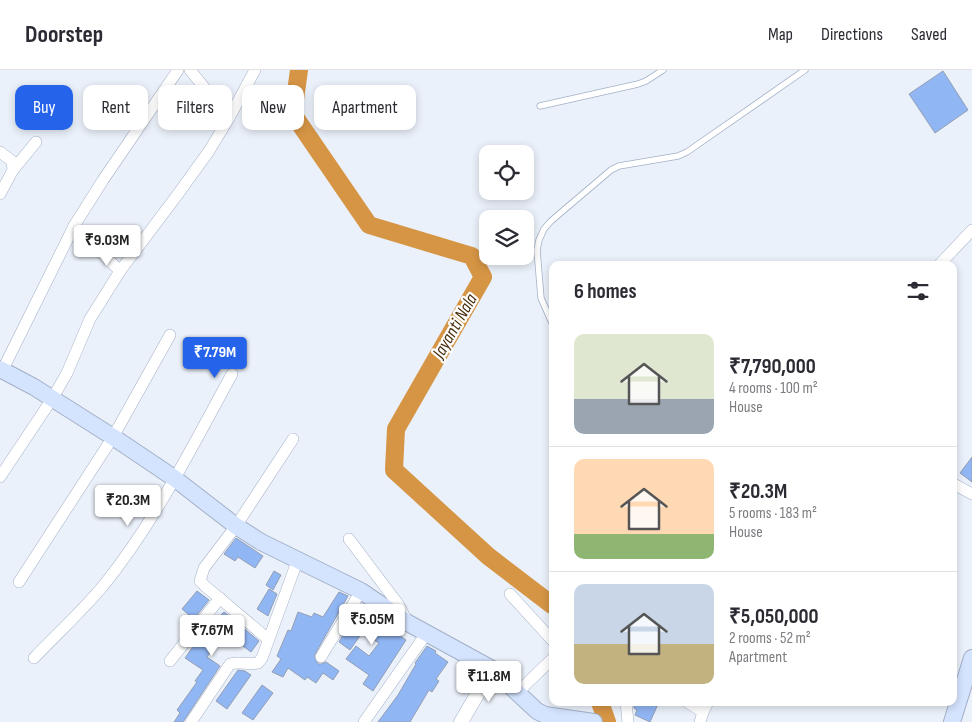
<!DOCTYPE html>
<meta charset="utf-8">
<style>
:root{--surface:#fff;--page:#f7f7f7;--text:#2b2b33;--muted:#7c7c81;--line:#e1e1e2;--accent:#2563eb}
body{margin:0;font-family:"Sofia Sans Condensed",sans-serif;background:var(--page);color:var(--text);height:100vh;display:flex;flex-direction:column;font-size:19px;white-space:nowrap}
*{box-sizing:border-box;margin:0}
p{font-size:16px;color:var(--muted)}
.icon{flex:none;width:28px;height:28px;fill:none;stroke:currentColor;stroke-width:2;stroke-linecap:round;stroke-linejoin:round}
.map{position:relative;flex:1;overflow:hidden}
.sheet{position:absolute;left:549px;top:191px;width:408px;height:445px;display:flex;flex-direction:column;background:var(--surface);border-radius:10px;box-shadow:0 2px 8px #0003}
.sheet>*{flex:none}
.hud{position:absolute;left:15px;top:15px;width:459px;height:45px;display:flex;gap:10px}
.buttons{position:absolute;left:479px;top:75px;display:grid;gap:10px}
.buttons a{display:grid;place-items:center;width:55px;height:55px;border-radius:10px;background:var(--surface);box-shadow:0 2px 8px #0003;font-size:25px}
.price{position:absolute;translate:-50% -42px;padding:0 11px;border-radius:5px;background:#fff;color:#222;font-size:16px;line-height:32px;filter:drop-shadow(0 1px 2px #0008)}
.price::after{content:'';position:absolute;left:50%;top:30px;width:15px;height:11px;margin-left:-8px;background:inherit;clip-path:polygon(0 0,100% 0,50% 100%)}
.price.on{background:var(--accent);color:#fff}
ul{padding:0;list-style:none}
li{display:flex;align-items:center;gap:15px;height:125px;padding:0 25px}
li+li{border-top:1px solid var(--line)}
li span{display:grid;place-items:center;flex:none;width:140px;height:100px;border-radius:10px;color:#555}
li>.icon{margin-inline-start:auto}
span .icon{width:60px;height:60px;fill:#fffc;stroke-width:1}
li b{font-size:21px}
h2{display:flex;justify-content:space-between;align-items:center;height:60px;padding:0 25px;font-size:21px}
.pill{padding:0 18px;border-radius:10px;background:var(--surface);box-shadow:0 2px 8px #0003;font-size:18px;line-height:45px}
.pill.on{background:var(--accent);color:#fff}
header{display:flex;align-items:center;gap:30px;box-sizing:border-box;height:70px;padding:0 25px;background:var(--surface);border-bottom:1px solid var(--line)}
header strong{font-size:24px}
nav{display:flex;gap:28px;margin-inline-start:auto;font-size:18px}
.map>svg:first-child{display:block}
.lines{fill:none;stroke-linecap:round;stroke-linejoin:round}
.river{stroke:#d69545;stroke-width:18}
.building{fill:#91b6f4;stroke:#929eb4}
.service-casing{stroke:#a3b0c7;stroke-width:7}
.minor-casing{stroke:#a3b0c7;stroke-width:12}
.tertiary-casing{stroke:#a3b0c7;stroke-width:15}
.secondary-casing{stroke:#a3b0c7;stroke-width:18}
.service{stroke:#fff;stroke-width:5.5}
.minor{stroke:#fff;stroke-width:11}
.tertiary{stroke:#fff;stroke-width:14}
.secondary{stroke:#d4e3fe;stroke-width:16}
.labels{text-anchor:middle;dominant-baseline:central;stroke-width:4.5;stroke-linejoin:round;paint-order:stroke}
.water-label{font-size:18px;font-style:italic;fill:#492e0c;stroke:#fefefe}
</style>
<header>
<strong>Doorstep</strong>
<nav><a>Map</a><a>Directions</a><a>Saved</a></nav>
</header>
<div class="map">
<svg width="972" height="652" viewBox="0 0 972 652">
<rect width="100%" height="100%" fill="#ebf1fa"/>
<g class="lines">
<g class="river">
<polyline points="299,0 293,44 369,155 472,186 483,207 396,359 394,400 488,486 552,535"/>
<polyline points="600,632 607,652"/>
</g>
</g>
<g class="building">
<polygon points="943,1 968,40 935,63 909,24"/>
<polygon points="972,387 972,412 960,403"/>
<polygon points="236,468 263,486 255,498 238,487 235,491 224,484"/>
<polygon points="274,501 281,505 273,520 266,515"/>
<polygon points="269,519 277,524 268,546 257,539"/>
<polygon points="197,521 209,530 194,549 182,539"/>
<polygon points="339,522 348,526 314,586 318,594 321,594 326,592 339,601 333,610 323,603 316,613 307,607 305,610 288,598 283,607 272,602 281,589 277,586 288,560 291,561 298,542 312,547 314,543 323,547"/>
<polygon points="360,536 379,548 387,555 386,556 406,570 373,621 363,614 369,605 346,589 356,576 369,586 379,573 362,563 350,580 339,572"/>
<polygon points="224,542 259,571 251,582 224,562 207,587 220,596 183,652 174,652 180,643 177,640 197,612 195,611 203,600 185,588 206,558 207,559"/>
<polygon points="427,576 436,581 435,583 448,592 436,609 439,611 432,622 429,620 410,652 378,652 398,625 416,594 415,593"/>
<polygon points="238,600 245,601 251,605 227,639 216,631"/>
<polygon points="262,615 273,623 253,650 242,643"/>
<polygon points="634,632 659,632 650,652 635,645 637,640 634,638"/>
</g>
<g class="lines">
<g class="service-casing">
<g id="service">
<polyline points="540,36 638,14 646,11 663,0"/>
<polyline points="552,253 541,228 537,180 539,170 544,159 551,151 611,100 619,96 678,86 687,82 805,0"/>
</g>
</g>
<g class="minor-casing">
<g id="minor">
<polyline points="229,48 255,0"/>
<polyline points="0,82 12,91 13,100 0,124"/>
<polyline points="13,100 36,72"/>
<polyline points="74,156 120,201"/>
<polyline points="939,195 972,160"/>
<polyline points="2,301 74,156 103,110 178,0"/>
<polyline points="0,407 52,329 67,303 90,249 120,201 178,124 209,81 229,48 190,0"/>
<polyline points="952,413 972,424"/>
<polyline points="349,469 398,534 407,551"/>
<polyline points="19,512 113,367 170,265"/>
<polyline points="510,524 552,570"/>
<polyline points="268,569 205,516 200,511 204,498 236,456 293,369"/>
<polyline points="321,587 361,521"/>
<path d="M34 588C57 564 82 541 103 516 155 452 193 375 232 304"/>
<polyline points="170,591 220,528"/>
<polyline points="518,622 552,589"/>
<polyline points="626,632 628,652"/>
<polyline points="687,632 703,642"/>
<path d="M191 652 230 594C240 591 248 595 258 593L262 588 298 489"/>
<polyline points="364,652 426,564"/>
<polyline points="700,652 703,642 708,632"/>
</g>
</g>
<g class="tertiary-casing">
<polyline id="tertiary" points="461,652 492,599"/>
</g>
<g class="secondary-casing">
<g id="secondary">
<polyline points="0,299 34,317 113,367 174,408 236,456 261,472 361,521 408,553 492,599 537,641 545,645 594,652"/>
<polyline points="952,652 972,588"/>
</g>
</g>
<use href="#service" class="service"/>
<use href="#minor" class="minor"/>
<use href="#tertiary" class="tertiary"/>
<use href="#secondary" class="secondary"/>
</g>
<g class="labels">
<g class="water-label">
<text transform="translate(455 256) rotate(-60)">Jayanti Nala</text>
</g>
</g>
</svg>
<div class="buttons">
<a><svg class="icon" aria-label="locate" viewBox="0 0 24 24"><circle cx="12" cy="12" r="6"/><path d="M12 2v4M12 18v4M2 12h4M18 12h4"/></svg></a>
<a><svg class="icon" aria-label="layers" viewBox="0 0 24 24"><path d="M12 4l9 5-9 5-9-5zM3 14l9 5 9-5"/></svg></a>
</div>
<b class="price" style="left:107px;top:197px">₹9.03M</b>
<b class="price on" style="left:215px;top:309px">₹7.79M</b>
<b class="price" style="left:128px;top:457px">₹20.3M</b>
<b class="price" style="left:372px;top:576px">₹5.05M</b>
<b class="price" style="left:212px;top:587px">₹7.67M</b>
<b class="price" style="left:489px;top:633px">₹11.8M</b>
<div class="hud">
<a class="pill on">Buy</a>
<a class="pill">Rent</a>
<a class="pill">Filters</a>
<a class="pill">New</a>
<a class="pill">Apartment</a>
</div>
<section class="sheet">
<h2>6 homes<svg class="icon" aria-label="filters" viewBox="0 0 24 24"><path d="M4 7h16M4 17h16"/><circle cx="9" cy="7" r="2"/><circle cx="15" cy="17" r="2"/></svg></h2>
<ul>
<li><span style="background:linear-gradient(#dfe7d0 65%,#9aa5b1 0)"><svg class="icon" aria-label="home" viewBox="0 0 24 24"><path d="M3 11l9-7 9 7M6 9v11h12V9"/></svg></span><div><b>₹7,790,000</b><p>4 rooms · 100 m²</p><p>House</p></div></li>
<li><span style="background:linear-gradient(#ffd9b3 75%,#8fb573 0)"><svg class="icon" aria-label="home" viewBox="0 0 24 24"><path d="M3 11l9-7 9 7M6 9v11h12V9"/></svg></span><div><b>₹20.3M</b><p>5 rooms · 183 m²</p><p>House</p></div></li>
<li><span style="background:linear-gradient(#c9d6e8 60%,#c2b280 0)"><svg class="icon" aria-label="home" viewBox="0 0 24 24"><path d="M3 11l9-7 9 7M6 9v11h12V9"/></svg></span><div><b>₹5,050,000</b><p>2 rooms · 52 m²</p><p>Apartment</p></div></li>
</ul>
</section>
</div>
